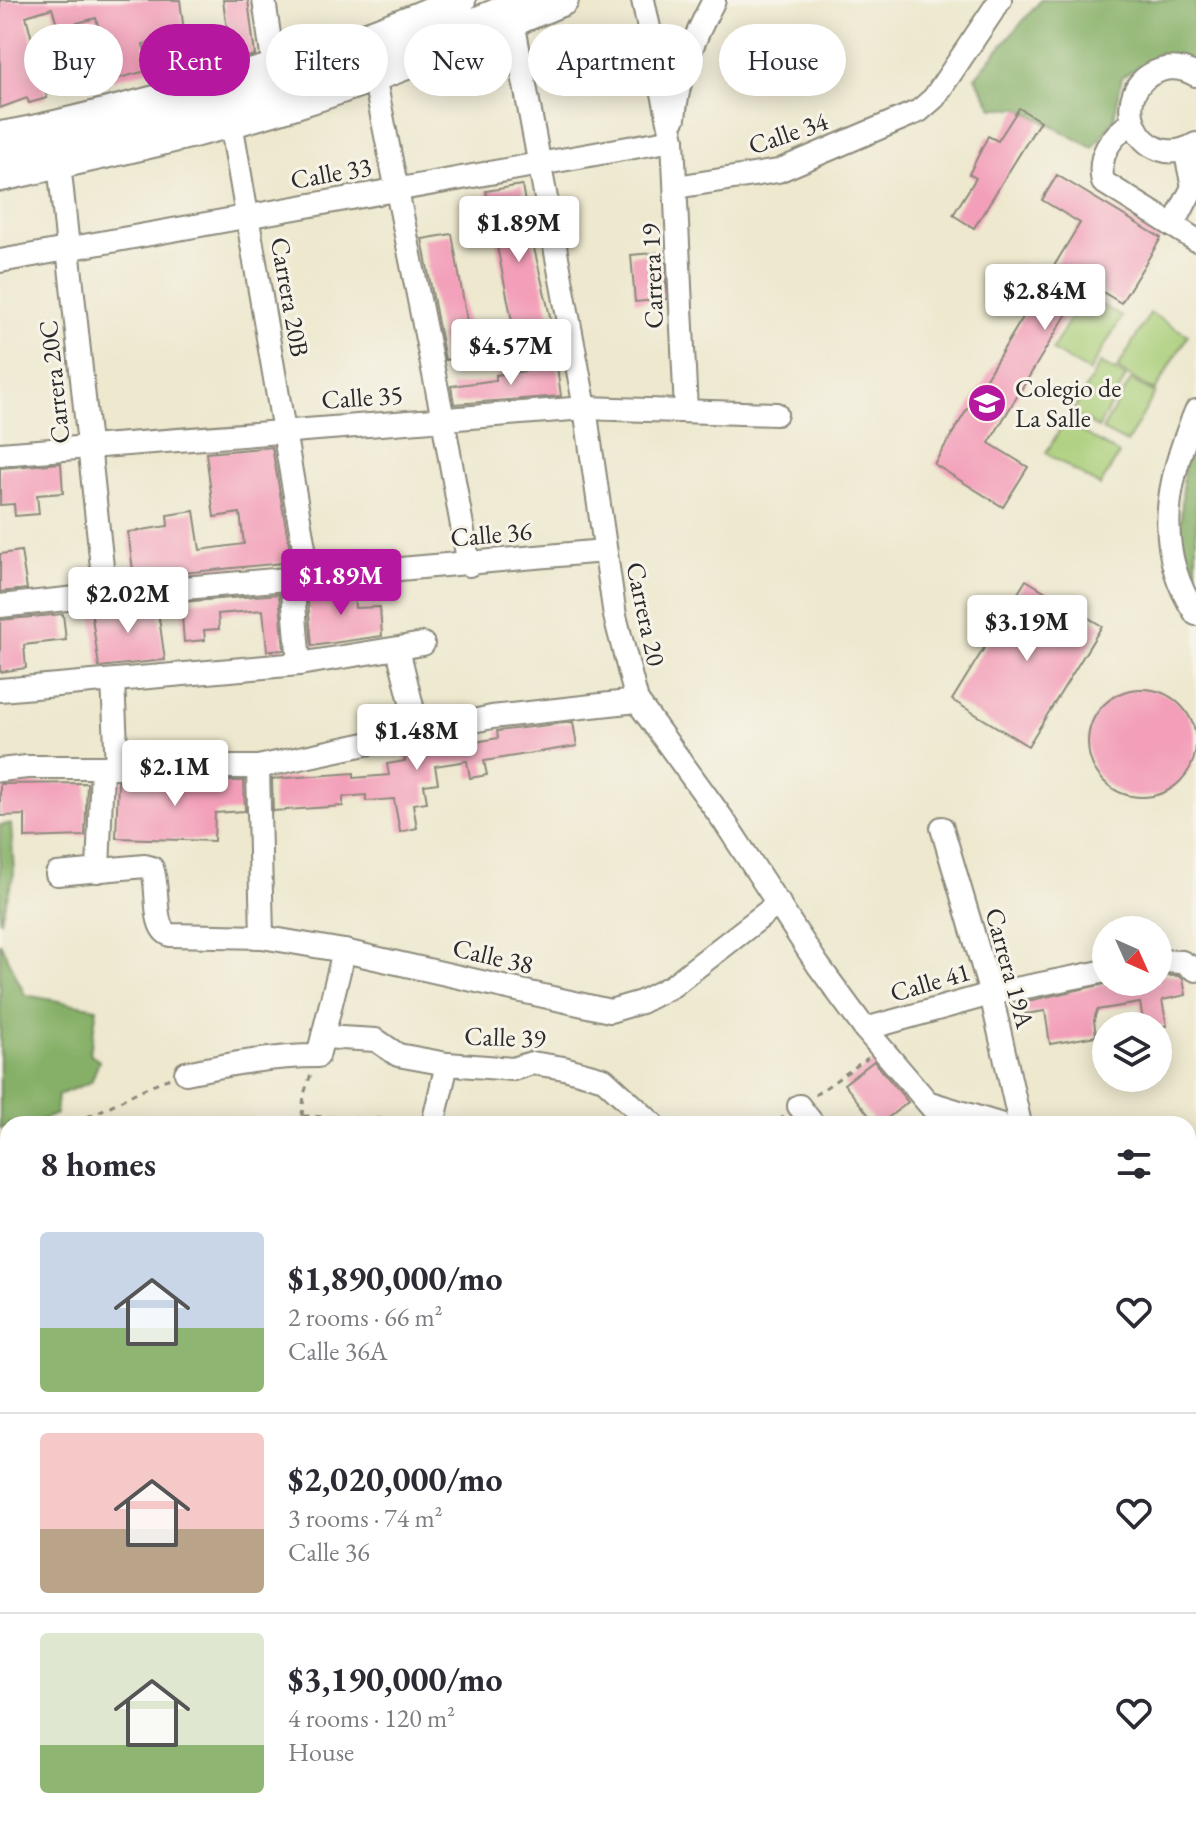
<!DOCTYPE html>
<meta charset="utf-8">
<style>
:root{--surface:#fff;--page:#f7f7f7;--text:#2b2b33;--muted:#7c7c81;--line:#e1e1e2;--accent:#b5179e}
body{margin:0;font-family:"EB Garamond",serif;background:var(--page);color:var(--text);height:100vh;display:flex;flex-direction:column;font-size:30px;white-space:nowrap}
*{box-sizing:border-box;margin:0}
p{font-size:26px;color:var(--muted)}
.icon{flex:none;width:44px;height:44px;fill:none;stroke:currentColor;stroke-width:2;stroke-linecap:round;stroke-linejoin:round}
.map{position:relative;flex:1;overflow:hidden}
.drawer{position:absolute;left:0px;top:1116px;width:1196px;height:714px;display:flex;flex-direction:column;background:var(--surface);border-radius:24px 24px 0 0;box-shadow:0 4px 20px #0003}
.drawer>*{flex:none}
.hud{position:absolute;left:24px;top:24px;width:1148px;height:72px;display:flex;gap:16px}
.needle{width:52px;rotate:135deg}
.tools{position:absolute;left:1092px;top:916px;display:grid;gap:16px}
.tools a{display:grid;place-items:center;width:80px;height:80px;border-radius:50%;background:var(--surface);box-shadow:0 4px 20px #0003;font-size:40px}
.price{position:absolute;translate:-50% -68px;padding:0 18px;border-radius:8px;background:#fff;color:#222;font-size:26px;line-height:52px;filter:drop-shadow(0 2px 4px #0008)}
.price::after{content:'';position:absolute;left:50%;top:48px;width:24px;height:18px;margin-left:-12px;background:inherit;clip-path:polygon(0 0,100% 0,50% 100%)}
.price.active{background:var(--accent);color:#fff}
ul{padding:0;list-style:none}
li{display:flex;align-items:center;gap:24px;height:200px;padding:0 40px}
li+li{border-top:2px solid var(--line)}
li span{display:grid;place-items:center;flex:none;width:224px;height:160px;border-radius:8px;color:#555}
li>.icon{margin-inline-start:auto}
span .icon{width:96px;height:96px;fill:#fffc;stroke-width:1}
li b{font-size:34px}
h2{display:flex;justify-content:space-between;align-items:center;height:96px;padding:0 40px;font-size:34px}
.tag{padding:0 28px;border-radius:36px;background:var(--surface);box-shadow:0 4px 20px #0003;font-size:28px;line-height:72px}
.tag.active{background:var(--accent);color:#fff}
.map>svg:first-child{display:block}
.green{fill:#a8cd77;stroke:#6a7c51;stroke-width:2}
.forest{fill:#86b068;stroke:#586e4a;stroke-width:2}
.building{fill:#f39fb9}
.lines{fill:none;stroke-linecap:round;stroke-linejoin:round}
.minor-casing{stroke:#8c8a7c;stroke-width:26}
.highway-casing{stroke:#8c8a7c;stroke-width:34}
.path{stroke:#8c8a7c;stroke-width:3;stroke-dasharray:6 6;stroke-linecap:butt}
.minor{stroke:#fff;stroke-width:22}
.highway{stroke:#fff;stroke-width:30}
.labels{text-anchor:middle;dominant-baseline:central;stroke-width:6;stroke-linejoin:round;paint-order:stroke}
.street-label{font-size:26px;fill:#2b2b2b;stroke:#f7f3e8}
.poi-label{font-size:26px;fill:#2b2b2b;stroke:#f7f3e8;text-anchor:start}
</style>
<div class="map">
<svg width="1196" height="1829" viewBox="0 0 1196 1829">
<rect width="100%" height="100%" fill="#f7f3e8"/>
<filter id="ink" filterUnits="userSpaceOnUse"><feTurbulence type="fractalNoise" baseFrequency=".0125" numOctaves="2"/><feDisplacementMap in="SourceGraphic" scale="16" xChannelSelector="R" yChannelSelector="G"/><feConvolveMatrix kernelMatrix="1 2 1 2 8 2 1 2 1" color-interpolation-filters="sRGB"/></filter>
<filter id="wash" filterUnits="userSpaceOnUse"><feTurbulence type="fractalNoise" baseFrequency=".006" numOctaves="4" result="noise"/><feDisplacementMap in="SourceGraphic" scale="32" xChannelSelector="R" yChannelSelector="G"/><feGaussianBlur stdDeviation="1.8" result="paint"/><feColorMatrix in="noise" values="0 0 0 0 0 0 0 0 0 0 0 0 0 0 0 0 0 1.4 0 .05"/><feComposite in="paint" operator="in"/></filter>
<g filter="url(#wash)">
<rect width="100%" height="100%" fill="#ede8ce"/>
<g class="green">
<polygon points="1084,295 1122,317 1089,372 1052,350"/>
<polygon points="1150,313 1188,335 1155,391 1117,369"/>
<polygon points="1100,363 1126,377 1098,428 1072,413"/>
<polygon points="1131,380 1155,393 1127,443 1102,430"/>
<polygon points="1065,421 1119,454 1100,486 1046,453"/>
</g>
<g class="forest">
<polygon points="1041,0 1196,0 1196,68 1160,53 1122,77 1114,119 1093,148 1019,108 993,108 975,77"/>
<polygon points="1196,440 1196,589 1180,538 1184,466"/>
<polygon points="11,824 14,874 0,922 0,825"/>
<polygon points="0,942 25,995 97,1008 90,1053 99,1061 91,1082 58,1095 56,1114 33,1124 8,1124 8,1127 0,1128"/>
<polygon points="8,1474 8,1822 186,1822 190,1829 0,1829 0,1480"/>
</g>
<g id="blocks">
<g class="building">
<polygon points="0,0 180,0 185,39 143,44 150,70 112,80 96,18 58,28 52,8 26,16 47,98 29,103 27,98 0,108"/>
<polygon points="223,0 248,0 255,55 208,68 205,39 228,37"/>
<polygon points="1019,108 1040,121 974,228 953,215 976,178 969,174 988,136 998,141"/>
<polygon points="1057,175 1161,238 1121,303 1086,282 989,443 1028,467 1003,507 934,464 1080,223 1042,200"/>
<polygon points="522,185 529,227 554,333 516,341 486,191"/>
<polygon points="452,234 473,355 445,360 422,239"/>
<polygon points="664,252 667,299 635,302 631,255"/>
<polygon points="557,367 561,396 454,404 451,386 496,380 496,375"/>
<polygon points="272,447 292,562 134,578 128,532 168,526 167,515 194,511 200,550 244,544 240,513 214,517 206,453"/>
<polygon points="61,463 63,493 37,495 39,514 15,516 14,504 0,505 0,468"/>
<polygon points="21,551 27,589 0,592 0,554"/>
<polygon points="1026,580 1102,626 1028,746 952,700"/>
<polygon points="354,587 355,608 380,607 382,636 312,646 307,591"/>
<polygon points="279,594 284,650 267,651 263,610 218,614 219,629 204,630 205,640 184,642 181,602"/>
<polygon points="157,604 165,660 99,667 91,610"/>
<polygon points="63,614 66,640 24,645 26,668 0,672 0,620"/>
<circle cx="1142" cy="743" r="54"/>
<polygon points="573,722 577,746 484,761 487,775 470,778 467,761 435,766 438,783 424,785 427,802 413,804 417,828 400,832 394,799 366,801 366,795 343,797 343,806 273,811 272,779 354,773 354,778 389,775 387,764 405,761 404,752 463,741 464,744 498,738 497,731"/>
<polygon points="118,781 244,781 245,811 215,813 214,841 116,838"/>
<polygon points="87,783 85,836 25,838 25,815 0,816 0,784"/>
<polygon points="1158,975 1178,976 1183,979 1186,995 1162,1000 1167,1026 1144,1026 1140,1003 1097,1010 1094,1020 1096,1036 1050,1044 1045,1011 1025,1014 1023,1002 1114,982 1158,982"/>
<polygon points="874,1061 908,1102 880,1124 876,1124 844,1084"/>
</g>
</g>
</g>
<g filter="url(#ink)">
<use href="#blocks" fill-opacity="0" stroke="#8c8a7c" stroke-width="2"/>
<g class="lines">
<g class="minor-casing">
<g id="minor">
<polyline points="264,0 274,69 284,74"/>
<polyline points="643,0 673,140 686,411"/>
<polyline points="513,21 585,408 615,616 637,701 724,821 818,965 865,1029 946,1124"/>
<path d="M1196 75C1185 69 1173 66 1161 70 1102 89 1140 177 1196 144"/>
<polyline points="374,76 443,419 469,565"/>
<path d="M674 118C678 75 694 38 714 0"/>
<polyline points="231,122 309,577"/>
<path d="M1133 122C1110 136 1097 156 1103 182L1196 240"/>
<path d="M0 158C176 113 353 75 519 0"/>
<polyline points="59,163 105,595"/>
<polyline points="676,187 778,171 919,111 934,98 1000,0"/>
<polyline points="1173,226 1193,187 1185,149"/>
<polyline points="0,261 673,140"/>
<path d="M1196 411C1167 479 1152 548 1196 614"/>
<polyline points="0,454 585,408 776,414"/>
<polyline points="292,580 299,664"/>
<polyline points="0,606 105,595 604,551"/>
<polyline points="398,649 419,735"/>
<polyline points="113,681 117,767"/>
<polyline points="0,690 299,664 423,644"/>
<polyline points="258,767 262,937"/>
<polyline points="0,770 27,767 258,767 492,717 637,701"/>
<polyline points="942,828 991,994 1020,1124"/>
<polyline points="98,871 102,767"/>
<path d="M57 874 145 866 152 868C160 887 151 928 170 935L262 937 344 951 610 1011 641 1002 672 986 779 903"/>
<polyline points="1158,961 1182,962 1196,970"/>
<polyline points="865,1029 991,994 1106,971"/>
<polyline points="323,1037 376,1040 398,1055 447,1064 513,1069 532,1063 564,1068 604,1079 653,1124"/>
<path d="M186 1073C230 1064 273 1056 318 1056L344 951"/>
<polyline points="930,1103 999,1124"/>
<polyline points="799,1106 813,1124"/>
<polyline points="433,1124 447,1064"/>
<polyline points="1188,1170 1196,1172"/>
<polyline points="0,1318 8,1329"/>
<polyline points="1188,1348 1196,1349"/>
<polyline points="1188,1545 1196,1545"/>
<polyline points="1188,1704 1196,1605"/>
<polyline points="221,1822 227,1829"/>
<polyline points="263,1822 264,1829"/>
<polyline points="398,1822 444,1829"/>
<polyline points="518,1822 519,1829"/>
<polyline points="984,1822 988,1829"/>
<polyline points="1187,1822 1187,1829"/>
<polyline points="302,1829 310,1822"/>
<polyline points="378,1829 381,1822"/>
</g>
</g>
<g class="highway-casing">
<g id="highway">
<path d="M0 137C46 130 91 117 136 106 247 78 356 46 460 0"/>
<path d="M0 176C102 154 202 133 302 101 390 73 477 36 563 0"/>
</g>
</g>
<g class="path">
<polyline points="815,1095 868,1058"/>
<polyline points="302,1116 304,1094 311,1074"/>
<path d="M65 1124C103 1115 134 1089 171 1078"/>
<polyline points="295,1124 302,1116 386,1119 410,1124"/>
<polyline points="771,1124 783,1117"/>
<polyline points="0,1199 8,1189"/>
<polyline points="0,1206 8,1207"/>
<polyline points="0,1412 8,1406"/>
</g>
<use href="#minor" class="minor"/>
<use href="#highway" class="highway"/>
</g>
</g>
<defs>
<g id="school-disc" transform="scale(2)"><circle r="9.5" fill="#b5179e" stroke="#f7f3e8"/><path d="M0-5L7-2L0 1L-7-2ZM-4 1L0 2.5L4 1V4Q0 6-4 4Z" fill="#fff"/></g>
</defs>
<g fill-rule="evenodd">
<use href="#school-disc" x="987" y="403"/>
</g>
<g class="labels">
<g class="street-label">
<text transform="translate(788 133) rotate(-19)">Calle 34</text>
<text transform="translate(331 173) rotate(-10)">Calle 33</text>
<text transform="translate(652 276) rotate(-92)">Carrera 19</text>
<text transform="translate(290 297) rotate(80)">Carrera 20B</text>
<text transform="translate(54 382) rotate(-96)">Carrera 20C</text>
<text transform="translate(362 397) rotate(-4)">Calle 35</text>
<text transform="translate(491 534) rotate(-5)">Calle 36</text>
<text transform="translate(646 614) rotate(78)">Carrera 20</text>
<text transform="translate(493 956) rotate(13)">Calle 38</text>
<text transform="translate(1010 968) rotate(75)">Carrera 19A</text>
<text transform="translate(930 982) rotate(-16)">Calle 41</text>
<text transform="translate(505 1037) rotate(2)">Calle 39</text>
</g>
<g class="poi-label">
<text x="1015" y="388">Colegio de<tspan x="1015" dy="30">La Salle</tspan></text>
</g>
</g>
</svg>
<div class="tools">
<a><svg class="needle" viewBox="-14 -14 28 28"><path d="M0-13l5 13h-10z" fill="#e53935"/><path d="M0 13l5-13h-10z" fill="#7c7c81"/></svg></a>
<a><svg class="icon" aria-label="layers" viewBox="0 0 24 24"><path d="M12 4l9 5-9 5-9-5zM3 14l9 5 9-5"/></svg></a>
</div>
<b class="price" style="left:519px;top:264px">$1.89M</b>
<b class="price" style="left:1045px;top:332px">$2.84M</b>
<b class="price" style="left:511px;top:387px">$4.57M</b>
<b class="price active" style="left:341px;top:617px">$1.89M</b>
<b class="price" style="left:128px;top:635px">$2.02M</b>
<b class="price" style="left:1027px;top:663px">$3.19M</b>
<b class="price" style="left:417px;top:772px">$1.48M</b>
<b class="price" style="left:175px;top:808px">$2.1M</b>
<div class="hud">
<a class="tag">Buy</a>
<a class="tag active">Rent</a>
<a class="tag">Filters</a>
<a class="tag">New</a>
<a class="tag">Apartment</a>
<a class="tag">House</a>
</div>
<section class="drawer">
<h2>8 homes<svg class="icon" aria-label="filters" viewBox="0 0 24 24"><path d="M4 7h16M4 17h16"/><circle cx="9" cy="7" r="2"/><circle cx="15" cy="17" r="2"/></svg></h2>
<ul>
<li><span style="background:linear-gradient(#c9d6e8 60%,#8fb573 0)"><svg class="icon" aria-label="home" viewBox="0 0 24 24"><path d="M3 11l9-7 9 7M6 9v11h12V9"/></svg></span><div><b>$1,890,000/mo</b><p>2 rooms · 66 m²</p><p>Calle 36A</p></div><svg class="icon" aria-label="heart" viewBox="0 0 24 24"><path d="M12 20l-8-8c-3-5 5-10 8-4 3-6 11-1 8 4z"/></svg></li>
<li><span style="background:linear-gradient(#f6c9c9 60%,#b9a48a 0)"><svg class="icon" aria-label="home" viewBox="0 0 24 24"><path d="M3 11l9-7 9 7M6 9v11h12V9"/></svg></span><div><b>$2,020,000/mo</b><p>3 rooms · 74 m²</p><p>Calle 36</p></div><svg class="icon" aria-label="heart" viewBox="0 0 24 24"><path d="M12 20l-8-8c-3-5 5-10 8-4 3-6 11-1 8 4z"/></svg></li>
<li><span style="background:linear-gradient(#dfe7d0 70%,#8fb573 0)"><svg class="icon" aria-label="home" viewBox="0 0 24 24"><path d="M3 11l9-7 9 7M6 9v11h12V9"/></svg></span><div><b>$3,190,000/mo</b><p>4 rooms · 120 m²</p><p>House</p></div><svg class="icon" aria-label="heart" viewBox="0 0 24 24"><path d="M12 20l-8-8c-3-5 5-10 8-4 3-6 11-1 8 4z"/></svg></li>
</ul>
</section>
</div>
